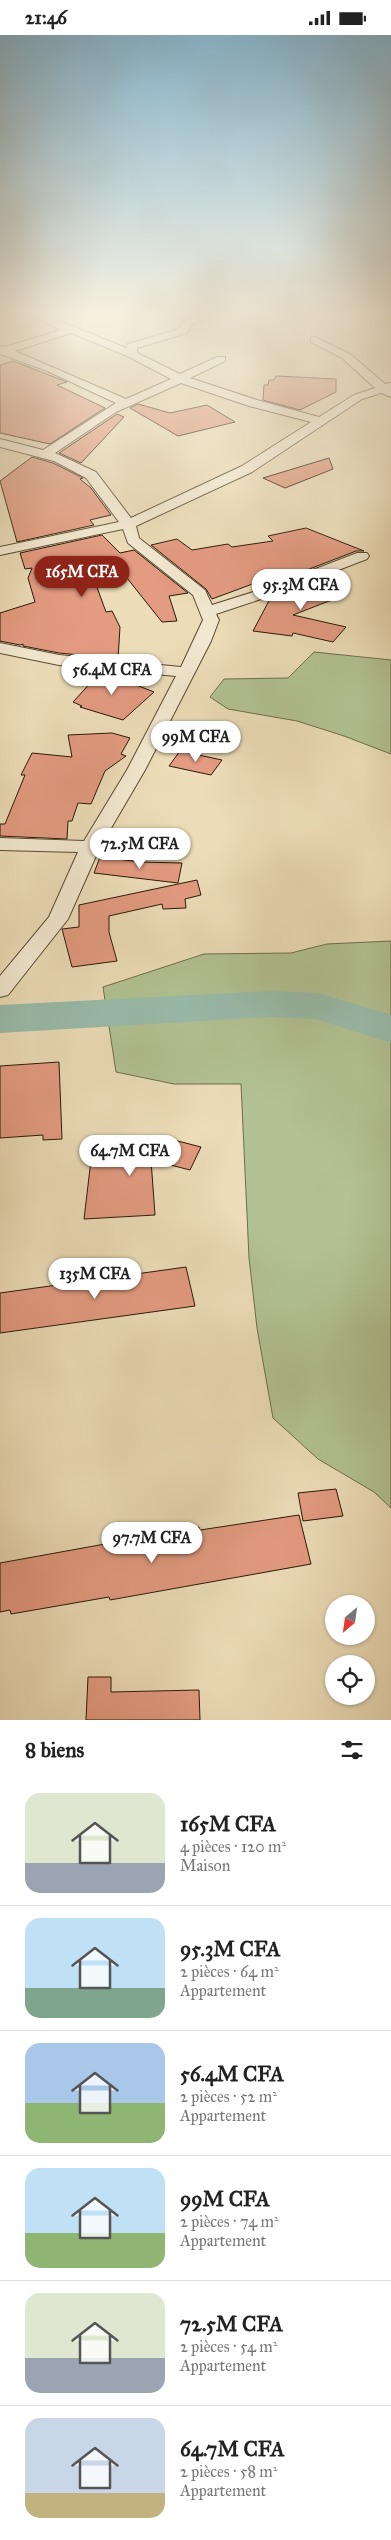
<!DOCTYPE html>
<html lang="fr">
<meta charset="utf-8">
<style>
:root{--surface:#fff;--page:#f2f2f2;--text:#222;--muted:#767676;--line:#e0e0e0;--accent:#8f2418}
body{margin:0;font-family:"IM FELL Great Primer",serif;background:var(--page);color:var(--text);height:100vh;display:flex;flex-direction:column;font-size:19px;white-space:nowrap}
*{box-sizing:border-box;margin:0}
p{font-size:16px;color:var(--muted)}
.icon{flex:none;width:28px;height:28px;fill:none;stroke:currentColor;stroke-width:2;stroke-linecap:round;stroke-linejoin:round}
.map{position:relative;height:1685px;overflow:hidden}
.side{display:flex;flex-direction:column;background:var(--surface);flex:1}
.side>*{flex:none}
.needle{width:32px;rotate:209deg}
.controls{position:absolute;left:325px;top:1560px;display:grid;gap:10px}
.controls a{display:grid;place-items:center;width:50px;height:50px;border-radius:50%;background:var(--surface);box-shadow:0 1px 4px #0004;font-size:25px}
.price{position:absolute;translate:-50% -42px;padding:0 11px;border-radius:18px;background:#fff;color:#222;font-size:16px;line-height:32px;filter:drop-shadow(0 1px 2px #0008)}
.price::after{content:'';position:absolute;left:50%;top:30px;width:15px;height:11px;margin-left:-8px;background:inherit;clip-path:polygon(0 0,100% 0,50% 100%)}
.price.active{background:var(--accent);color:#fff}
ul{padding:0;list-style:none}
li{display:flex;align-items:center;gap:15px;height:125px;padding:0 25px}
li+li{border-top:1px solid var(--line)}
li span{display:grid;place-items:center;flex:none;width:140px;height:100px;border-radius:15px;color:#555}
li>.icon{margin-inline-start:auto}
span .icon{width:60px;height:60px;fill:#fffc;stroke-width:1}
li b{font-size:21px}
h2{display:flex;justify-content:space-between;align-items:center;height:60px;padding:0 25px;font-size:21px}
.status{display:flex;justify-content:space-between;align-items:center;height:35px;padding:0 25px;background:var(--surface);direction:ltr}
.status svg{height:14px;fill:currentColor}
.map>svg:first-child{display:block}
.green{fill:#b2c293;stroke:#6e6e4d}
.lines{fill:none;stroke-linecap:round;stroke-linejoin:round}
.river{fill:#99bcab;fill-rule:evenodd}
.building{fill:#e39b81;stroke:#291907}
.street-casing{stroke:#5a4a33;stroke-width:2}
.street{fill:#f3e9d1;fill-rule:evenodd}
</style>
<div class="status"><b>21:46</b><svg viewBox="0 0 49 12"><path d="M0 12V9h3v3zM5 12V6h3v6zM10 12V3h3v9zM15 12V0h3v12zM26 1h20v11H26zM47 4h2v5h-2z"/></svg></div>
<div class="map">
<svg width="391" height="1685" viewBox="0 0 391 1685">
<rect width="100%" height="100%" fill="#ecddb8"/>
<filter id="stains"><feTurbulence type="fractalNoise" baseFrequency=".004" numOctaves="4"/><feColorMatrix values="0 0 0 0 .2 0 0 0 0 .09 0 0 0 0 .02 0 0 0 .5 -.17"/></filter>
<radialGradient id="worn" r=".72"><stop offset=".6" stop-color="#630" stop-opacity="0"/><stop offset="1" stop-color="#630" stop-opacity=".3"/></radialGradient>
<g class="green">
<polygon points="314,617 391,625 391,719 344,701 297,686 228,674 210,662 224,644 288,643"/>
<polygon points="391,906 391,1473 374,1457 318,1424 273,1383 257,1293 249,1223 241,1049 174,1049 116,1037 103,952 204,919 291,918 327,909"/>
</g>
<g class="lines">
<polygon class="river" points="269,956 318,958 391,980 391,1008 316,984 269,982 0,998 0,970"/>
</g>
<g class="building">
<polygon points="13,326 67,347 57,350 105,373 50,409 0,398 0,330"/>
<polygon points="276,341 336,344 336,357 300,375 263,365 264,350 268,350 269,345 274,345"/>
<polygon points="138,369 170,378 207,370 235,387 178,401 130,373"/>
<polygon points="117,379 124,382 81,428 59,418"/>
<polygon points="32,422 53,428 83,443 80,444 91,453 111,480 90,485 94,490 17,507 0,446"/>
<polygon points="329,423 333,434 285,453 263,443"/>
<polygon points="306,493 364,516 356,516 281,545 285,537 212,564 206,554 151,510 177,504 192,515 228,509 232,512 273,506 268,501"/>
<polygon points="102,500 120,518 134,515 188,558 169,561 177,586 162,587 127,543 95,547 106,577 112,576 120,592 118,624 59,618 23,611 23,609 20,610 0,606 0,578 35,567 28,543 32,533 25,534 20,518"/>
<polygon points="333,539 342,543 328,549 347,559 293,580 346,592 333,607 293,598 292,601 253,596 271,562"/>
<polygon points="106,636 116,637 116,642 154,657 123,685 80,672 82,671 73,667 95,643"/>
<polygon points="112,698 130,703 121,719 126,721 105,736 91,769 78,768 72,786 68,786 67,804 0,801 0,789 5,789 25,740 21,740 32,718 72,722 68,700"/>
<polygon points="180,716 222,725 211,740 169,731"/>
<polygon points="100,822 141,827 182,828 178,848 94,838"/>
<polygon points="197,845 201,860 185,864 186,873 163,874 162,869 109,881 109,897 117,926 72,932 62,894 79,892 79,870"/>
<polygon points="59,1027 62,1104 43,1105 43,1100 0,1103 0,1031"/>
<polygon points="170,1104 201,1112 190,1135 151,1125 155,1180 84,1184 93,1108 167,1110"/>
<polygon points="186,1232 195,1271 0,1298 0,1258"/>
<polygon points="336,1454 343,1481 303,1486 298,1458"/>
<polygon points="299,1480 311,1529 110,1565 109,1562 11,1579 10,1575 0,1577 0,1528 199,1492 200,1495"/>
<polygon points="88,1642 111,1642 111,1657 199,1655 200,1685 86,1685"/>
</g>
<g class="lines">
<g class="street-casing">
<path id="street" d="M32 281H47L126 313 128 309 179 294 184 285 196 281H213L192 289 187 298 137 313V318L180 339 217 322H225V326L190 343 257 365 319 382 354 360 375 353 342 323 311 307V303L315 302 350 319 385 349 391 348V362L381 358 362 364 252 437 136 491 139 503 205 555 212 570 266 553 357 518H367L369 521 367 524 276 559 216 579 219 585 211 606 145 735 100 812 68 884 8 960 0 962V941L49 882 78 817 0 815V803L84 806 127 735 176 641 59 630 0 618V608L59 620 181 632 203 585 193 560 128 508 123 494 0 520V512L119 487 86 443 54 426 0 412V404L43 415 116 368 47 336 0 319V311L5 312 61 295ZM71 298 127 321 171 344 126 364 15 316ZM181 348 249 371 311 387 242 431 131 483 96 437 55 418 116 377Z"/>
</g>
<use href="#street" class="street"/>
</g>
<linearGradient id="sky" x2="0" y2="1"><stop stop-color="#88b7d0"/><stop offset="0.54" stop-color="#f6f0df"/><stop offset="1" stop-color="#f6f0df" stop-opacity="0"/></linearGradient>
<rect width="391" height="517" fill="url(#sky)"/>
<rect width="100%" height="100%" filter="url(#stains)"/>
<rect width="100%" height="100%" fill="url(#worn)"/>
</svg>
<div class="controls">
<a><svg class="needle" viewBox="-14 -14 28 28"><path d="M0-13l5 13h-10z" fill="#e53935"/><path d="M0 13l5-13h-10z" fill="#767676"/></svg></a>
<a><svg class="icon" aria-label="locate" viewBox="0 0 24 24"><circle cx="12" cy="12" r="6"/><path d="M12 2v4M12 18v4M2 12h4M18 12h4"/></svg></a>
</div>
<b class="price active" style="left:82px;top:563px">165M CFA</b>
<b class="price" style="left:301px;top:576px">95.3M CFA</b>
<b class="price" style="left:112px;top:661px">56.4M CFA</b>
<b class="price" style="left:196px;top:728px">99M CFA</b>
<b class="price" style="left:140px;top:835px">72.5M CFA</b>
<b class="price" style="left:130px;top:1142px">64.7M CFA</b>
<b class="price" style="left:95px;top:1265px">135M CFA</b>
<b class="price" style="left:152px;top:1529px">97.7M CFA</b>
</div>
<section class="side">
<h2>8 biens<svg class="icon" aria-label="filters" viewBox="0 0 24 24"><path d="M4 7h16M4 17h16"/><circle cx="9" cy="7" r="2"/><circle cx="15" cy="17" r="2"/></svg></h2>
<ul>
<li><span style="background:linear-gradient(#dfe7d0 70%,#9aa5b1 0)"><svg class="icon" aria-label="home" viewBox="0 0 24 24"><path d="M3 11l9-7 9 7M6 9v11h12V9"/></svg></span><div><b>165M CFA</b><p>4 pièces · 120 m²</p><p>Maison</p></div></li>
<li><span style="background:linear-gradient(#bfe0f5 70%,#7fa58c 0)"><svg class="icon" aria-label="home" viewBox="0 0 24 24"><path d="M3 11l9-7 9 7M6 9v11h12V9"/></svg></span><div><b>95.3M CFA</b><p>2 pièces · 64 m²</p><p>Appartement</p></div></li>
<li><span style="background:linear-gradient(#a9c7e8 60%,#8fb573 0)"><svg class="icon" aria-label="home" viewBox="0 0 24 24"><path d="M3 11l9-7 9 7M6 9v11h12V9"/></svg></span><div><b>56.4M CFA</b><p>2 pièces · 52 m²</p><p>Appartement</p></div></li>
<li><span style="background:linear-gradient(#bfe0f5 65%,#8fb573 0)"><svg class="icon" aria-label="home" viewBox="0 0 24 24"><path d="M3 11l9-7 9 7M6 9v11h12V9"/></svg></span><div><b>99M CFA</b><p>2 pièces · 74 m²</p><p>Appartement</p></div></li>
<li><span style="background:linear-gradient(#dfe7d0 65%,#9aa5b1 0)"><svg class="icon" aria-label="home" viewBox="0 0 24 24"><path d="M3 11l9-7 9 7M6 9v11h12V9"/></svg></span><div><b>72.5M CFA</b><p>2 pièces · 54 m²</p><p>Appartement</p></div></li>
<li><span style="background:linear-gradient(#c9d6e8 75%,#c2b280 0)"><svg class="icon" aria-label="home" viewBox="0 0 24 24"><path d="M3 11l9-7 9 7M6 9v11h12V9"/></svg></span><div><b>64.7M CFA</b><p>2 pièces · 58 m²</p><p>Appartement</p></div></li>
</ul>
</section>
